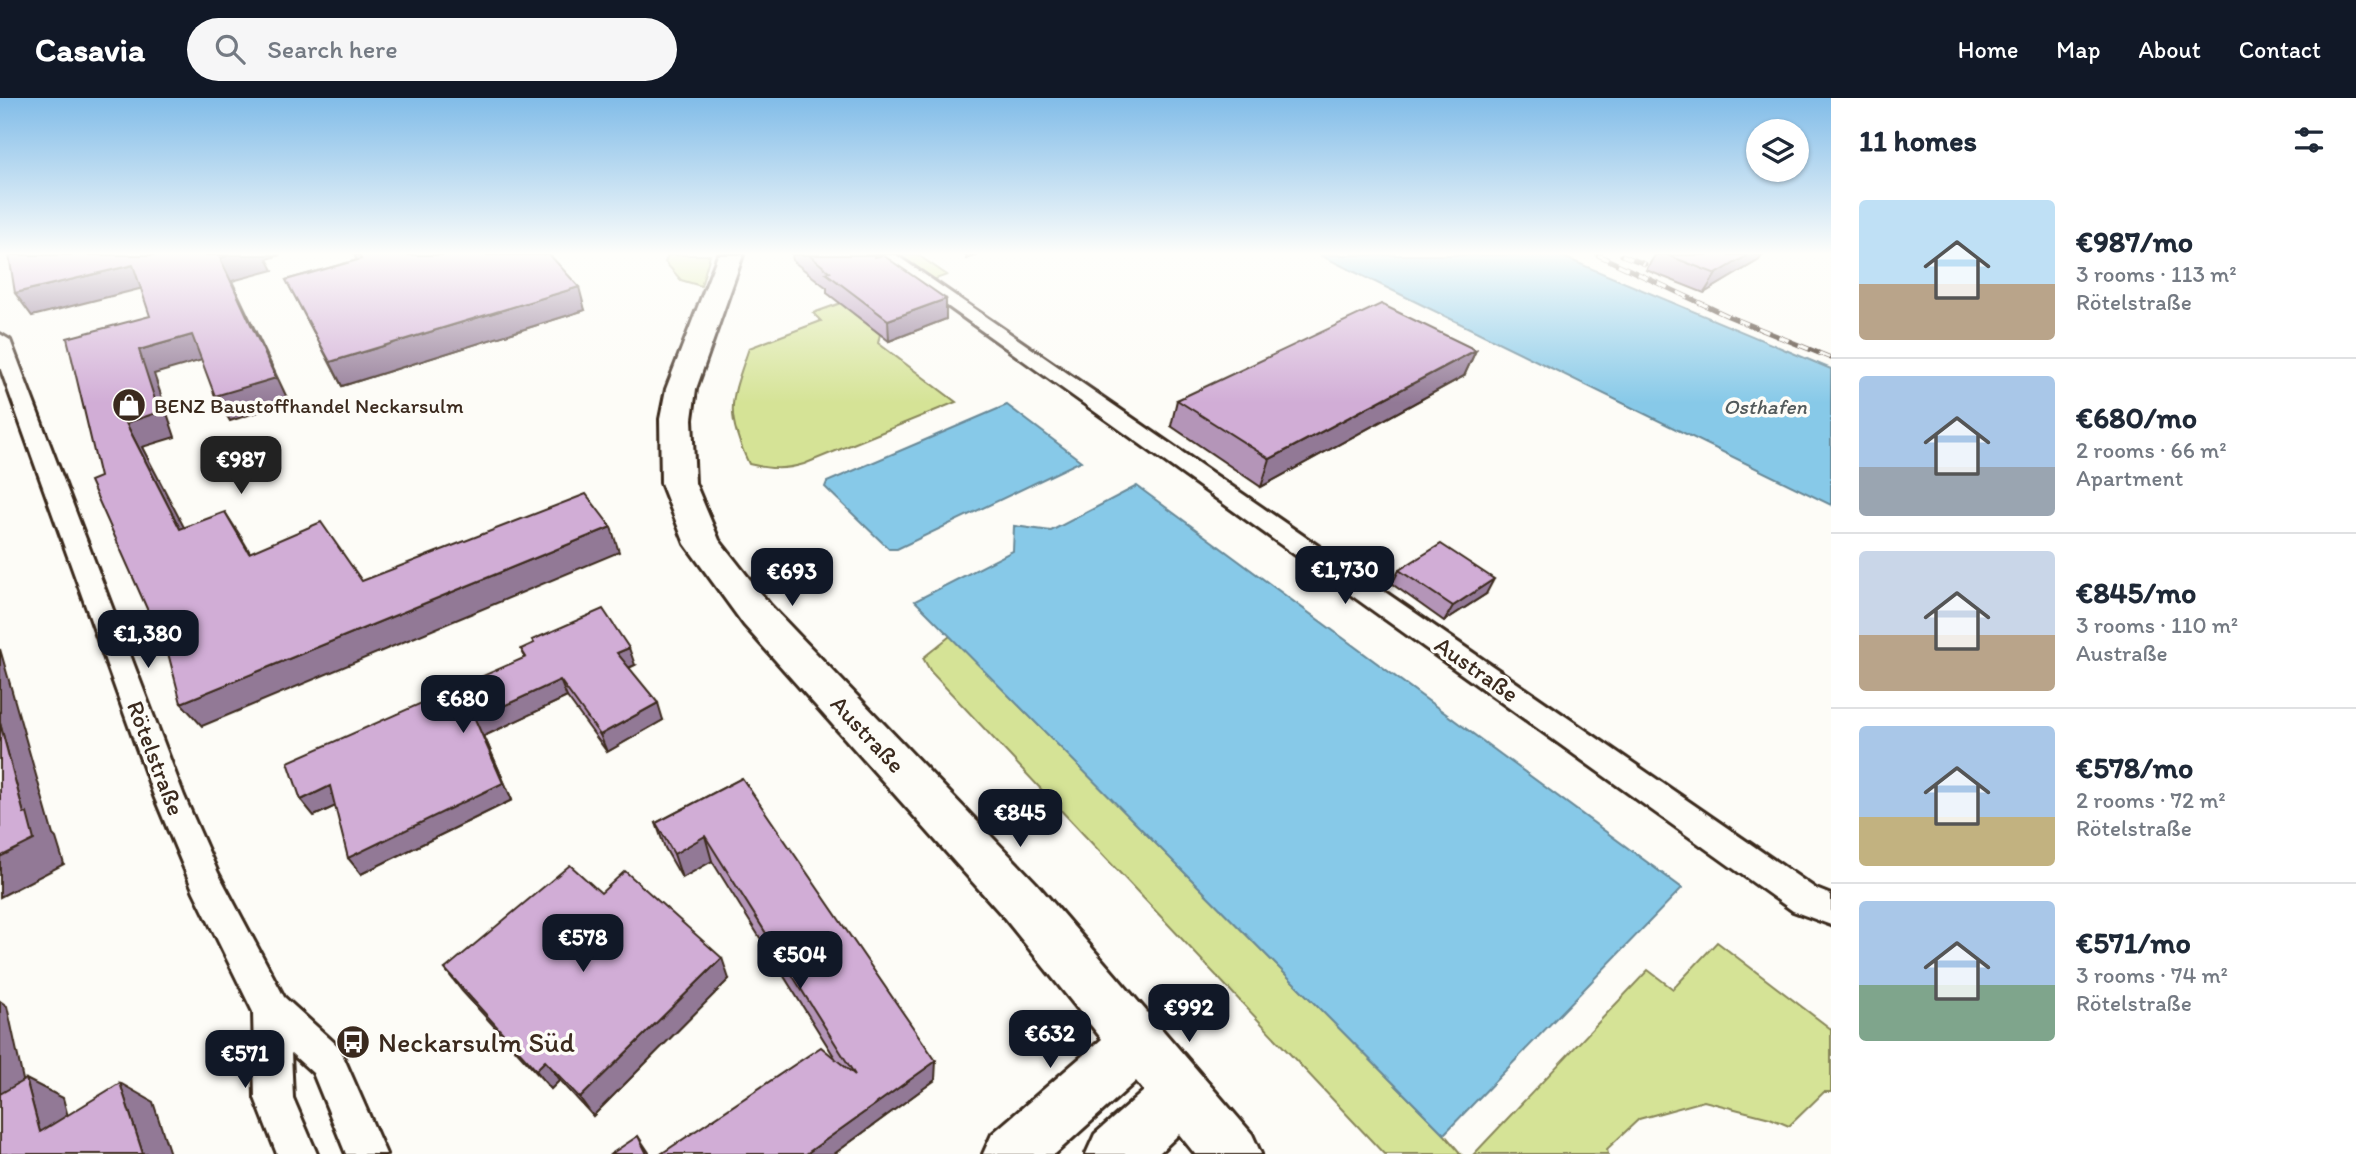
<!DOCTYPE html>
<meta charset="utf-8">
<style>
:root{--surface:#fff;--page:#f6f6f7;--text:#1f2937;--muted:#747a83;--line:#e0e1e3;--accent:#111827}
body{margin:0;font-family:Itim,sans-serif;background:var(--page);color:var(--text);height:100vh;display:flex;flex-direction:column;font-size:26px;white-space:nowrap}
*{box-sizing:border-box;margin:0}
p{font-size:23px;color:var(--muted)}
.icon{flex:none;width:38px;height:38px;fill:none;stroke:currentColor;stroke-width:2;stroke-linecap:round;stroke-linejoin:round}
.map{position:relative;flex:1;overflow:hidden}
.details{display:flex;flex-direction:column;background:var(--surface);width:525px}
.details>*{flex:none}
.buttons{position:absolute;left:1746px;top:21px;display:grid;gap:14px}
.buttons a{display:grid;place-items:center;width:63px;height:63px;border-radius:50%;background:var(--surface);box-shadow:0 2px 5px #0004;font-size:35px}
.price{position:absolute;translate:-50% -60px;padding:0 16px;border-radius:14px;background:var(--accent);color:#fff;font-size:23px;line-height:46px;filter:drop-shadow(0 2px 4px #0008)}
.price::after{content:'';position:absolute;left:50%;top:42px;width:21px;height:16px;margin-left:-10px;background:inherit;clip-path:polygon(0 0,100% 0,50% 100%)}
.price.active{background:#222;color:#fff}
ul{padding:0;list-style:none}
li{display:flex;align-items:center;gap:21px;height:175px;padding:0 28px}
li+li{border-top:2px solid var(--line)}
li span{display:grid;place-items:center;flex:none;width:196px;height:140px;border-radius:7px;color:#555}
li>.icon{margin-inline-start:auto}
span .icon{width:84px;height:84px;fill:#fffc;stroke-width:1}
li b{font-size:30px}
h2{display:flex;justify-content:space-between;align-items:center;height:84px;padding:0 28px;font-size:30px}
header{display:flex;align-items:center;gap:42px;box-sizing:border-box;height:98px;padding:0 35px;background:var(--accent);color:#fff}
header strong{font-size:33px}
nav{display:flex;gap:38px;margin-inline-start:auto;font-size:24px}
.search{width:490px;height:63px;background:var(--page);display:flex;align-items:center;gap:18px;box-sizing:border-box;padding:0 24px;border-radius:38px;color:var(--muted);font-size:26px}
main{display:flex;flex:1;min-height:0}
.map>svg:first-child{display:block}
.green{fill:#d5e396;stroke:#88865a;stroke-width:2}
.water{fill:#87c9e8;stroke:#698997;stroke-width:2}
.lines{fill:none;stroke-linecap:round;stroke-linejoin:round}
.minor-casing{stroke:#3b2a1e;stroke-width:6}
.secondary-casing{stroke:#3b2a1e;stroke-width:6}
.minor{fill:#fdfcf7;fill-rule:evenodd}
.secondary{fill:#fdfcf7;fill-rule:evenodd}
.rail-casing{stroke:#3b2a1e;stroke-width:5}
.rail{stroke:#fdfcf7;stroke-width:3.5;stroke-dasharray:11;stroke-linecap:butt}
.wall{fill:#b495b8;stroke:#3b2a1e;stroke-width:2}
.shaded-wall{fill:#927996;stroke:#3b2a1e;stroke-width:2}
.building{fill:#d1add6;stroke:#3b2a1e;stroke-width:2}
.labels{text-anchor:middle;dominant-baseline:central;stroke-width:7;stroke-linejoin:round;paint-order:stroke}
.far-poi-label{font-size:21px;fill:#3b2a1e;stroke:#fdfcf7;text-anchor:start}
.far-water-label{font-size:21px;font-style:italic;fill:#525a5b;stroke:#fdfcf7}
.street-label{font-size:24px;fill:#3b2a1e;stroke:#fdfcf7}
.near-poi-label{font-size:28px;fill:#3b2a1e;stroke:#fdfcf7;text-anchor:start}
</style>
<header>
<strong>Casavia</strong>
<div class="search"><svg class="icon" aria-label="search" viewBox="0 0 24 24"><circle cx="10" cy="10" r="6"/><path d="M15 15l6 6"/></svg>Search here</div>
<nav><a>Home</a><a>Map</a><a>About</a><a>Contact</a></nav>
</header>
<main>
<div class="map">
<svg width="1831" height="1056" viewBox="0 0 1831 1056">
<rect width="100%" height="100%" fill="#fdfcf7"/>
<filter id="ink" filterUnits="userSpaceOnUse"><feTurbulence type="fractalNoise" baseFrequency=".0143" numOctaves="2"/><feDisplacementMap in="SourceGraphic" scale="14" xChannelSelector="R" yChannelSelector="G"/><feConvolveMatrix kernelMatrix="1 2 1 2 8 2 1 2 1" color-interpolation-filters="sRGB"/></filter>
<g filter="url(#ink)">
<g class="green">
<polygon points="668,157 710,157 701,188 681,182 665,164"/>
<polygon points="897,157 918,157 947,177 933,182"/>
<path d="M841 205 880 236 878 245 956 304 804 366C785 372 769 371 749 366 724 313 731 303 749 250L821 223 813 215Z"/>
<polygon points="950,538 1444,1036 1461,1056 1384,1056 931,574 923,560"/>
<polygon points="1717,844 1831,931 1831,994 1824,994 1789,1028 1770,1020 1704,1003 1639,1021 1607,1051 1608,1056 1474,1056 1648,872 1673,891"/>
</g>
<g class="water">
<polygon points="1320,157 1559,157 1831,271 1831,407"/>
<polygon points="1007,307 1081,363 897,451 889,451 825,389 827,384"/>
<polygon points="1137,388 1682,790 1444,1036 915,503 1013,453 1014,428 1051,433"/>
</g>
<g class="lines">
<g class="minor-casing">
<g id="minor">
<polygon points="876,157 896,157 1816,791 1831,797 1831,827 1793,813"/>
<polygon points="0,236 10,242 184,698 218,775 284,899 339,949 386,1056 346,1056 313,975 291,955 293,1000 317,1056 277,1056 255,1000 253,914 194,794 154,698 0,269"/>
</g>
</g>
<g class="secondary-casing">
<polygon id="secondary" points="718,157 743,157 696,291 692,321 695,385 719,442 770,507 1036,785 1252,1036 1261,1056 1195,1056 1179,1036 1158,1056 1086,1056 1095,1036 1144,993 1136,983 1055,1056 983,1056 992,1036 1102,941 1002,817 744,527 685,446 661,385 660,321 666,291"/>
</g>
<use href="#minor" class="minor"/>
<use href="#secondary" class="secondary"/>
<g class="rail-casing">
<g id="rail">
<polyline points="1598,157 1728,218 1831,260"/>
<polyline points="1622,157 1645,166"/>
</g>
</g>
<use href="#rail" class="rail"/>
</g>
<g class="wall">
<polygon points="354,157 550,157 585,212 342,288 286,182 357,162"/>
<polygon points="792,157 873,157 946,201 946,221 889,243 827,195 827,190 793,163"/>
<polygon points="1655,157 1762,157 1759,162 1704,195 1646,172"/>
<polygon points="1476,252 1464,278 1261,389 1171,328 1177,302"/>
<polygon points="1399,472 1486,496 1444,523 1392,486"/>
<polygon points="521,551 635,567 629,570 663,622 607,654 567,599 484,638 512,702 361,776 335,708 314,718 525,559"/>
<polygon points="742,680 935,982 834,1056 661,1056 835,960 712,763 682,780 665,750 656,725"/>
<polygon points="601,795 729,881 593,1018 560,982 551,991 462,893 445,871"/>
</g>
<g class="shaded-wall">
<polygon points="231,157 280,157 267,161 273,172 232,183 289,304 230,323 215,298 220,160"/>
<polygon points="966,157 977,157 966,161"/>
<polygon points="1748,157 1762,157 1759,162 1704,195 1716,176"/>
<polygon points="133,167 147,189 32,218 15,195"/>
<polygon points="579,189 585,212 342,288 330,264"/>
<polygon points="946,201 946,221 889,243 888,222"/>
<polygon points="192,237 206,261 154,276 175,339 142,349 198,456 180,431 126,325 139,252"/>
<polygon points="1476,252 1464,278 1261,389 1270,361"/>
<polygon points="225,414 241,439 265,480 249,455"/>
<polygon points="611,429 619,454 202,628 181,605"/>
<polygon points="1494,481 1486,496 1444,523 1453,508"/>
<polygon points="161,528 176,555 156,531"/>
<polygon points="629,550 635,567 623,572 617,555"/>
<polygon points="0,551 53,737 56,740 64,766 0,799 0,759 24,716 0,625"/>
<polygon points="560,582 567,599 484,638 512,702 361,776 348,760 475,621"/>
<polygon points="658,605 663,622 607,654 600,637"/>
<polygon points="330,688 342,705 314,718 301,702"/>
<polygon points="705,738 712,763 682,780 674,756"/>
<polygon points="722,860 729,881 593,1018 580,1000"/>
<polygon points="0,903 7,908 31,1019 0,1004"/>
<polygon points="545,963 560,982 551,991 536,972"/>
<polygon points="936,963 935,982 834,1056 806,1056"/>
<polygon points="26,981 63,1000 77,1052 40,1034"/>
<polygon points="120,985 153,1004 170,1056 143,1056"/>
<polygon points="638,1038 650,1056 647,1056"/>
</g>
<g class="building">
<polygon points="9,157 231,157 220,160 276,280 215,298 192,237 139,252 159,314 126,325 180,431 225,414 249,455 321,424 362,483 586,396 611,429 181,605 161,528 156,531 90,383 100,379 67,240 150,218 133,167 15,195"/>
<polygon points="359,157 550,157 579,189 330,264 286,182 361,161"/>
<polygon points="809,157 873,157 875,159 883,157 946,201 888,222 826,175 830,174"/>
<polygon points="1667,157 1748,157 1716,176"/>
<polygon points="1381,206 1476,252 1270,361 1177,302"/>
<polygon points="1441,446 1494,481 1453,508 1399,472"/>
<polygon points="603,511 629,550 617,555 658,605 600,637 560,582 475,621 503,685 348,760 330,688 301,702 288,664 526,559 521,551 534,545 532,542"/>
<polygon points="0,625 24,716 27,715 34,742 0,759"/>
<polygon points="742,680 936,963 806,1056 661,1056 821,949 855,977 705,738 674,756 656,725"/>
<polygon points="570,767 601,795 625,773 722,860 580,1000 545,963 536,972 445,871"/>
<polygon points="26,981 40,1034 120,985 143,1056 0,1056 0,996"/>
<polygon points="638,1038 647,1056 611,1056"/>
</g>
</g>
<linearGradient id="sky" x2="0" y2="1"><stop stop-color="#81bce8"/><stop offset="0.51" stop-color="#fefefb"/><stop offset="1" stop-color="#fefefb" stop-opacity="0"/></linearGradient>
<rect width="1831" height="305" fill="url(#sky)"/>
<defs>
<g id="shop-disc" transform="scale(1.75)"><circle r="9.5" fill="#3b2a1e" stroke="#fdfcf7"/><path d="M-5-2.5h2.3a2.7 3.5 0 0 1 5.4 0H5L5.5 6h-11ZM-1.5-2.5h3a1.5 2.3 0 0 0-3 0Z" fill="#fff"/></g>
<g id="bus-disc" transform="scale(1.75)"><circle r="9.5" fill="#3b2a1e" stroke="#fdfcf7"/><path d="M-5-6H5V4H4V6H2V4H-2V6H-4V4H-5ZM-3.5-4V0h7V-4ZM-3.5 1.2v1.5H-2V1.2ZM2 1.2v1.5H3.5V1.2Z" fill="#fff"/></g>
</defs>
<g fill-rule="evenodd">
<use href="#shop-disc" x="129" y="307"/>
<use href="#bus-disc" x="353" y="944"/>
</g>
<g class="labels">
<g class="far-poi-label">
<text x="154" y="307">BENZ Baustoffhandel Neckarsulm</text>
</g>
<g class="far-water-label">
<text x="1765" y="308">Osthafen</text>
</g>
<g class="street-label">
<text transform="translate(1477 571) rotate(35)">Austraße</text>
<text transform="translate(868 636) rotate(47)">Austraße</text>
<text transform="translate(156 660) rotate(69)">Rötelstraße</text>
</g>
<g class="near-poi-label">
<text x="378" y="944">Neckarsulm Süd</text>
</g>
</g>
</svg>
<div class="buttons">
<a><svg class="icon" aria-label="layers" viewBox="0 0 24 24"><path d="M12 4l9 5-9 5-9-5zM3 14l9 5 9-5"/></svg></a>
</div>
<b class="price active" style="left:241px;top:398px">€987</b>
<b class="price" style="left:1345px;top:508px">€1,730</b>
<b class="price" style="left:792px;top:510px">€693</b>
<b class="price" style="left:148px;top:572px">€1,380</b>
<b class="price" style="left:463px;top:637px">€680</b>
<b class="price" style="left:1020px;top:751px">€845</b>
<b class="price" style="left:583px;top:876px">€578</b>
<b class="price" style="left:800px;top:893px">€504</b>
<b class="price" style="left:1189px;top:946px">€992</b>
<b class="price" style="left:1050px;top:972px">€632</b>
<b class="price" style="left:245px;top:992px">€571</b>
</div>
<section class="details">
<h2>11 homes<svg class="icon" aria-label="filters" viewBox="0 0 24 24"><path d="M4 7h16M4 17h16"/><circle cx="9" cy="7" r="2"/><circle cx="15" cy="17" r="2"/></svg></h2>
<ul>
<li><span style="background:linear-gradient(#bfe0f5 60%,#b9a48a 0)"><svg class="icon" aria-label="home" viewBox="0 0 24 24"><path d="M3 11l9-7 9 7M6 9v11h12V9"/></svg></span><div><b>€987/mo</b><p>3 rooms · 113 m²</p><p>Rötelstraße</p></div></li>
<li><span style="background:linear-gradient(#a9c7e8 65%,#9aa5b1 0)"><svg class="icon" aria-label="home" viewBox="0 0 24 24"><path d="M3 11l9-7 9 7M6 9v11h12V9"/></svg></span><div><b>€680/mo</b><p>2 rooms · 66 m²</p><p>Apartment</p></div></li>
<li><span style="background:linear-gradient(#c9d6e8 60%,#b9a48a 0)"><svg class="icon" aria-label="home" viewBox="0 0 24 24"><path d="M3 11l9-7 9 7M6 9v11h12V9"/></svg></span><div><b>€845/mo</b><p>3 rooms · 110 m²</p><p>Austraße</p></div></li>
<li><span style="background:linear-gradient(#a9c7e8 65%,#c2b280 0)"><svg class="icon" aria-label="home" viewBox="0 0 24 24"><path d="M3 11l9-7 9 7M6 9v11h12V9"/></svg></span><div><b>€578/mo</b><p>2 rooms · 72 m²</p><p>Rötelstraße</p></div></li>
<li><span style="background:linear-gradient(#a9c7e8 60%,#7fa58c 0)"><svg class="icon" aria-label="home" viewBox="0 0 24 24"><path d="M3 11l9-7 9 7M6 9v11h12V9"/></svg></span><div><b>€571/mo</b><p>3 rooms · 74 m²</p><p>Rötelstraße</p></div></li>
</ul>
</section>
</main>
